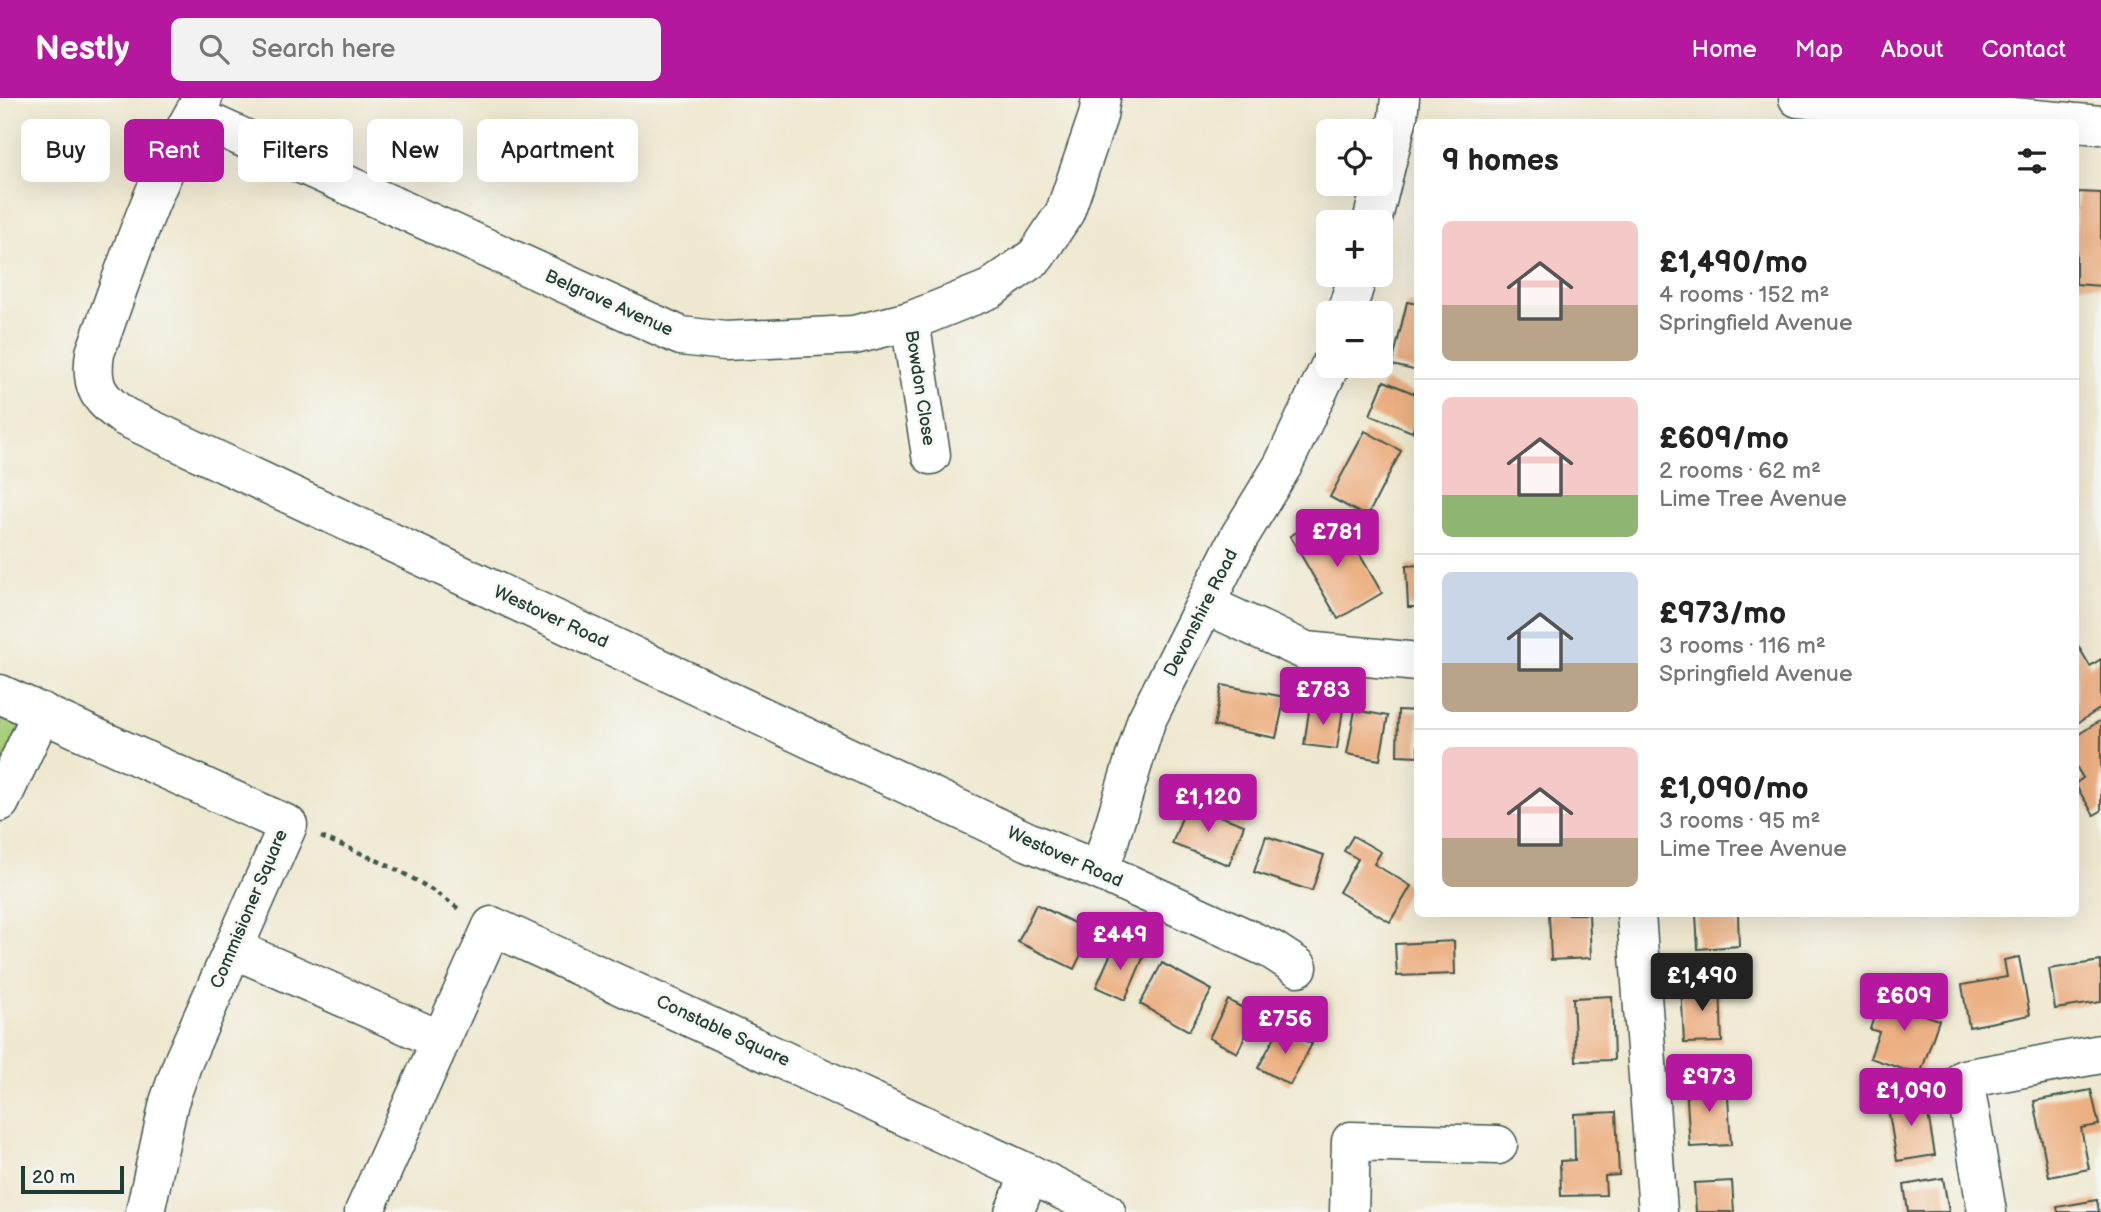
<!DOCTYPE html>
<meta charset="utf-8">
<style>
:root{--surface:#fff;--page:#f2f2f2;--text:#222;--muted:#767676;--line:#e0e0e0;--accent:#b5179e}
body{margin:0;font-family:"Balsamiq Sans",sans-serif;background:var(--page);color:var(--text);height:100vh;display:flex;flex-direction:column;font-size:26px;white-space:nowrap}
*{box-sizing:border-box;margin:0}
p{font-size:23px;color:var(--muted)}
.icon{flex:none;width:38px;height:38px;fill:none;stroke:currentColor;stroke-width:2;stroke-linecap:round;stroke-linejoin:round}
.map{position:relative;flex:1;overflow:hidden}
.side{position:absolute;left:1414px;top:21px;width:665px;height:798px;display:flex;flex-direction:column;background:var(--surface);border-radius:10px;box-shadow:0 7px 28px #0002}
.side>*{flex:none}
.hud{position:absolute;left:21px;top:21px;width:665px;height:63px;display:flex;gap:14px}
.buttons{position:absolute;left:1316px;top:21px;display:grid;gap:14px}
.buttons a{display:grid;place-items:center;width:77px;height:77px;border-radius:10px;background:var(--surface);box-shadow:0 7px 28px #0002;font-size:35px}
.scale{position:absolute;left:21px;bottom:18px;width:103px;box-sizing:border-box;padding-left:7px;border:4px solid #1f3d34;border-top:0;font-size:19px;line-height:24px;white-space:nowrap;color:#1f3d34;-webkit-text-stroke:5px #f6f6f2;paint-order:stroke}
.price{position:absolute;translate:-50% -60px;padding:0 16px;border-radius:7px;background:var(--accent);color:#fff;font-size:23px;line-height:46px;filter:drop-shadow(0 2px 4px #0008)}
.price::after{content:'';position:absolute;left:50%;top:42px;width:21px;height:16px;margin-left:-10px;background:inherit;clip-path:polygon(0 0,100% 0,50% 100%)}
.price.current{background:#222;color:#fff}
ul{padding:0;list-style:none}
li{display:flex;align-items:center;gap:21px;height:175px;padding:0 28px}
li+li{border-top:2px solid var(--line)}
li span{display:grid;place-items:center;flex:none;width:196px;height:140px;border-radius:10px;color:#555}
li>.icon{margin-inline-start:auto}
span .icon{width:84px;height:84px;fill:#fffc;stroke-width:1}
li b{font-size:30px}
h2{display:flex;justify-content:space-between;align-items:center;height:84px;padding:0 28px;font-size:30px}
.tag{padding:0 24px;border-radius:10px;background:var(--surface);box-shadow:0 7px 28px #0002;font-size:24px;line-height:63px}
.tag.current{background:var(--accent);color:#fff}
header{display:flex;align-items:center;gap:42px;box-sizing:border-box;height:98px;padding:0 35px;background:var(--accent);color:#fff}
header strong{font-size:33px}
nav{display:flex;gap:38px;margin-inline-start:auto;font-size:24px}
.search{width:490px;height:63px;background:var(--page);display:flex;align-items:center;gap:18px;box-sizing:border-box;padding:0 24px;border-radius:10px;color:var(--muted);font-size:26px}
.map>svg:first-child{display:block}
.green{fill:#a7cd77;stroke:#638556;stroke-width:2}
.building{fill:#ecb083}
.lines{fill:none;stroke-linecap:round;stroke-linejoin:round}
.minor-casing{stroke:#3e574b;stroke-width:41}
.path{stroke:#3e574b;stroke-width:4.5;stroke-dasharray:5 5;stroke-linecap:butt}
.minor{stroke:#fff;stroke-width:38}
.labels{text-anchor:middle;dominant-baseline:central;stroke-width:5;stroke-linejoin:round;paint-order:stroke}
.street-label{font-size:18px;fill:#1f3d34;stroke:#f6f6f2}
</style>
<header>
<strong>Nestly</strong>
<div class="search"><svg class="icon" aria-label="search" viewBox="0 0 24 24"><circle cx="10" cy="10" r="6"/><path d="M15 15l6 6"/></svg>Search here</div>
<nav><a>Home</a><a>Map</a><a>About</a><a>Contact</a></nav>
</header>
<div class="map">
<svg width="2101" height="1114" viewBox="0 0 2101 1114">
<rect width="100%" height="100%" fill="#f6f6f2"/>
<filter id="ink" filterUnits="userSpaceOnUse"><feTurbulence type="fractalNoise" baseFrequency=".0143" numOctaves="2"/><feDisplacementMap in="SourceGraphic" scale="14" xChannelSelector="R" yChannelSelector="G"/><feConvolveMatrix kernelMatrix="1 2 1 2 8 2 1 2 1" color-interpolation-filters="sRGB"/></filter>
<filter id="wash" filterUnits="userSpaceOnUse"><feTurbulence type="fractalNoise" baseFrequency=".00686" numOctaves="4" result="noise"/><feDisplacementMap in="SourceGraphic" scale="28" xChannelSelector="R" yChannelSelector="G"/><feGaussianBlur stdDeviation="1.57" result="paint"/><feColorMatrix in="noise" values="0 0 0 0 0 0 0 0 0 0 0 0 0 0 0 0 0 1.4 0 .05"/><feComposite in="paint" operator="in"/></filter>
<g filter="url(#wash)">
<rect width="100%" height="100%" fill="#efe8d0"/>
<polygon class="green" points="0,614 22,624 0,674"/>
<g id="blocks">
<g class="building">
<polygon points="2078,94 2101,95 2101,188 2076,186 2076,109 2078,109"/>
<polygon points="1407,204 1418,206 1418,273 1392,267"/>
<polygon points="1384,283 1418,297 1418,320 1412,334 1370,317"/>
<polygon points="1365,333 1401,353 1367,419 1330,399"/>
<polygon points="1309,427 1318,443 1343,428 1382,495 1338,521 1290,438"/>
<polygon points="1418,467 1418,509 1408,509 1406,468"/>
<polygon points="2077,546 2090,568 2101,561 2101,610 2076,626"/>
<polygon points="1222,587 1285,599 1276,640 1214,628"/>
<polygon points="1310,606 1343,611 1337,651 1304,647"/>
<polygon points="1355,612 1388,618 1380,662 1347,656"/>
<polygon points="1398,612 1418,613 1418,658 1397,657"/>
<polygon points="2101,622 2101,713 2094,717 2076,688 2076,685 2083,680 2076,668 2076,638"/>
<polygon points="1187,706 1244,727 1229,767 1172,746"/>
<polygon points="1266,738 1324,757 1312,793 1254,774"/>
<polygon points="1353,738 1381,754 1374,766 1411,788 1390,824 1339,794 1358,761 1344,753"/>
<polygon points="1036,806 1092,834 1074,871 1018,844"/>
<polygon points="1549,816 1589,816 1591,860 1551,862"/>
<polygon points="1696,816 1738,816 1739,848 1698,851"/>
<polygon points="1454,843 1455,876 1397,878 1395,846"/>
<polygon points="1115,846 1144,858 1125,902 1096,889"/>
<polygon points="2019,859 2030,917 1969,929 1962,887 2007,879 2004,862"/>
<polygon points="2101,863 2101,904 2055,911 2049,871"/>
<polygon points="1162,865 1212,892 1189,933 1140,906"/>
<polygon points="1720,884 1722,944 1684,945 1681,886"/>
<polygon points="1893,890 1927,902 1922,916 1939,922 1920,977 1870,960 1879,934 1870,931 1876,913 1885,916"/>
<polygon points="1612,898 1614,962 1576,963 1573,900"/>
<polygon points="1228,902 1256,917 1237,955 1209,940"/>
<polygon points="1280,929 1312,946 1290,987 1258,970"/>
<polygon points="1727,983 1731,1047 1690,1049 1686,986"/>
<polygon points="2091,992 2099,1027 2081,1030 2089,1071 2049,1079 2034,1003"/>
<polygon points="1925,998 1935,1057 1897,1063 1887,1004"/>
<polygon points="1616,1014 1619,1077 1605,1078 1606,1097 1561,1098 1560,1063 1575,1062 1574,1016"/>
<polygon points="1943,1080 1949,1114 1908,1114 1904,1087"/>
<polygon points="1732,1083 1734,1114 1696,1114 1694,1085"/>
<polygon points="2097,1102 2099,1114 2058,1114 2057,1109"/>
</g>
</g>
</g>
<g filter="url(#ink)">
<use href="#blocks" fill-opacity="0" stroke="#3e574b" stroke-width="2"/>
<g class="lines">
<g class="minor-casing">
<g id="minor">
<path d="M203 0C154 79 127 167 95 255 90 288 98 301 125 319L1029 744 1100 773 1272 852 1298 869"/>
<polyline points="1798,0 2069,24"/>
<polyline points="193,17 681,238 725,243 854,237 910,223 990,191 1036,158 1065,114 1098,18 1101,0"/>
<polyline points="2076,25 2101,27"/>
<polyline points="1372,124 1398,19 1400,0"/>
<polyline points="1346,215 1358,177"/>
<polyline points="910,223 931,357"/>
<polyline points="1207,507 1306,553 1418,564"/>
<polyline points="0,596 288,727 183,964 169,1004 145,1114"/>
<polyline points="0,704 42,614"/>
<polyline points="1100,773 1146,623 1239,439 1283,367 1330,268"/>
<polyline points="1636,816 1658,1114"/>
<polyline points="234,851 440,942"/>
<polyline points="1030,1076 1106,1114"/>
<polyline points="364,1114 492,828 1030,1076 1014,1114"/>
<polyline points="1349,1114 1351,1043 1498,1047"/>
<polyline points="1987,1114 1964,981 2101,956"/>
</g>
</g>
<path class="path" d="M321 739C372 759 419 779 461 813"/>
<use href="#minor" class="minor"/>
</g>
</g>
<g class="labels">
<g class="street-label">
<text transform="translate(609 205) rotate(24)">Belgrave Avenue</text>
<text transform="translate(920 290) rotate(81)">Bowdon Close</text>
<text transform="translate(1201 515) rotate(-63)">Devonshire Road</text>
<text transform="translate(551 519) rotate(25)">Westover Road</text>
<text transform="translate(1065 759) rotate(24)">Westover Road</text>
<text transform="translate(249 811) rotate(-67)">Commisioner Square</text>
<text transform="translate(723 933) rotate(25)">Constable Square</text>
</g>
</g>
</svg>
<div class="buttons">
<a><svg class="icon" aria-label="locate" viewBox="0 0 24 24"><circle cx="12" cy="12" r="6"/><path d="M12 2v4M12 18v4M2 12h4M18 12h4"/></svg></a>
<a>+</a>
<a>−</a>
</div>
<div class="scale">20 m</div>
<b class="price" style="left:1337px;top:471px">£781</b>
<b class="price" style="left:1323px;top:629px">£783</b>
<b class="price" style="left:1208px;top:736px">£1,120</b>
<b class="price" style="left:1120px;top:874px">£449</b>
<b class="price current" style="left:1702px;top:915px">£1,490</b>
<b class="price" style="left:1904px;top:935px">£609</b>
<b class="price" style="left:1285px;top:958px">£756</b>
<b class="price" style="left:1709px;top:1016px">£973</b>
<b class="price" style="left:1911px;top:1030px">£1,090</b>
<div class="hud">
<a class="tag">Buy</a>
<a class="tag current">Rent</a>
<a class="tag">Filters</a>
<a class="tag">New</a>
<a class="tag">Apartment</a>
</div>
<section class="side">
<h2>9 homes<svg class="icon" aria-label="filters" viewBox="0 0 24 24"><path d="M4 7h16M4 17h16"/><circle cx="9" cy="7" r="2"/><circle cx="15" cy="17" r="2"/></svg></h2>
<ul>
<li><span style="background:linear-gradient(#f6c9c9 60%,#b9a48a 0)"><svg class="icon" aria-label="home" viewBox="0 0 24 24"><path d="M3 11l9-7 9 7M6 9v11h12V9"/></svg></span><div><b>£1,490/mo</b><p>4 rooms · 152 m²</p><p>Springfield Avenue</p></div></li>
<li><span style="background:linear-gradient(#f6c9c9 70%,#8fb573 0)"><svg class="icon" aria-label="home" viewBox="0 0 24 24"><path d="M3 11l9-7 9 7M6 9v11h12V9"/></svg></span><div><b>£609/mo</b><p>2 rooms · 62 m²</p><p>Lime Tree Avenue</p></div></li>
<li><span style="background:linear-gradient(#c9d6e8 65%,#b9a48a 0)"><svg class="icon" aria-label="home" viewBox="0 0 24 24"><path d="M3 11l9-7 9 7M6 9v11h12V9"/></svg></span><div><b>£973/mo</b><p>3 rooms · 116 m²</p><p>Springfield Avenue</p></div></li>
<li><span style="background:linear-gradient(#f6c9c9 65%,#b9a48a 0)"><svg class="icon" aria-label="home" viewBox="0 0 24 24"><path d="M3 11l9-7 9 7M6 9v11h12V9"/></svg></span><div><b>£1,090/mo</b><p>3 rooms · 95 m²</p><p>Lime Tree Avenue</p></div></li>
</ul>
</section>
</div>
